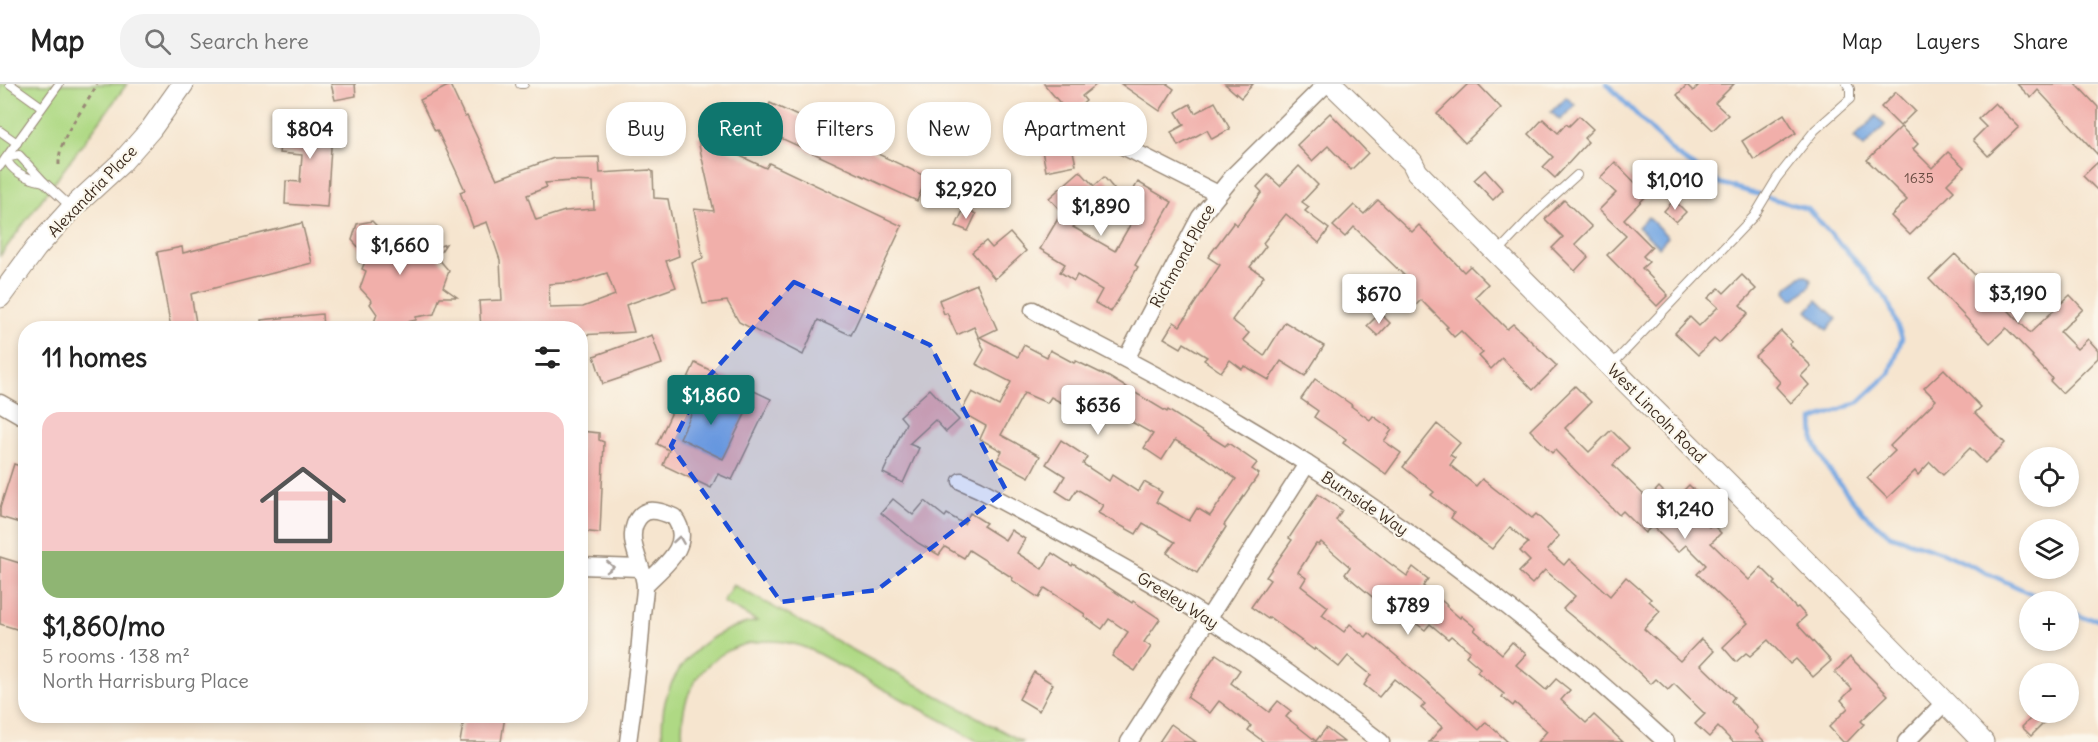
<!DOCTYPE html>
<meta charset="utf-8">
<style>
:root{--surface:#fff;--page:#f2f2f2;--text:#222;--muted:#767676;--line:#e0e0e0;--accent:#0f766e}
body{margin:0;font-family:Delius,sans-serif;background:var(--page);color:var(--text);height:100vh;display:flex;flex-direction:column;font-size:22px;white-space:nowrap}
*{box-sizing:border-box;margin:0}
p{font-size:20px;color:var(--muted)}
.icon{flex:none;width:33px;height:33px;fill:none;stroke:currentColor;stroke-width:2;stroke-linecap:round;stroke-linejoin:round}
.map{position:relative;flex:1;overflow:hidden}
.panel{position:absolute;left:18px;top:237px;width:570px;height:402px;display:flex;flex-direction:column;background:var(--surface);border-radius:24px;box-shadow:0 3px 9px #0003}
.panel>*{flex:none}
.banner{position:absolute;left:606px;top:18px;width:570px;height:54px;display:flex;gap:12px}
.tools{position:absolute;left:2019px;top:363px;display:grid;gap:12px}
.tools a{display:grid;place-items:center;width:60px;height:60px;border-radius:50%;background:var(--surface);box-shadow:0 3px 9px #0003;font-size:30px}
.price{position:absolute;translate:-50% -51px;padding:0 14px;border-radius:6px;background:#fff;color:#222;font-size:20px;line-height:39px;filter:drop-shadow(0 2px 3px #0008)}
.price::after{content:'';position:absolute;left:50%;top:36px;width:18px;height:14px;margin-left:-9px;background:inherit;clip-path:polygon(0 0,100% 0,50% 100%)}
.price.on{background:var(--accent);color:#fff}
ul{padding:0;list-style:none}
li{display:grid;align-content:center;gap:12px;height:318px;padding:0 24px}
li+li{border-top:2px solid var(--line)}
li span{display:grid;place-items:center;height:186px;border-radius:18px;color:#555}
li>.icon{margin-inline-start:auto}
span .icon{width:108px;height:108px;fill:#fffc;stroke-width:1}
li b{font-size:26px}
h2{display:flex;justify-content:space-between;align-items:center;height:72px;padding:0 24px;font-size:26px}
.chip{padding:0 21px;border-radius:24px;background:var(--surface);box-shadow:0 3px 9px #0003;font-size:21px;line-height:54px}
.chip.on{background:var(--accent);color:#fff}
header{display:flex;align-items:center;gap:36px;box-sizing:border-box;height:84px;padding:0 30px;background:var(--surface);border-bottom:2px solid var(--line)}
header strong{font-size:28px}
nav{display:flex;gap:33px;margin-inline-start:auto;font-size:21px}
.search{width:420px;height:54px;background:var(--page);display:flex;align-items:center;gap:15px;box-sizing:border-box;padding:0 21px;border-radius:24px;color:var(--muted);font-size:22px}
.map>svg:first-child{display:block}
.green{fill:#afd984;stroke:#758251;stroke-width:1.5}
.water{fill:#77a8e2;stroke:#596980;stroke-width:1.5}
.lines{fill:none;stroke-linecap:round;stroke-linejoin:round}
.stream{stroke:#77a8e2;stroke-width:4.5}
.building{fill:#f1afaa;fill-rule:evenodd}
.service-casing{stroke:#988876;stroke-width:10}
.minor-casing{stroke:#988876;stroke-width:19}
.tertiary-casing{stroke:#988876;stroke-width:23}
.path{stroke:#988876;stroke-width:3;stroke-dasharray:4.5 4.5;stroke-linecap:butt}
.service{stroke:#fff;stroke-width:8}
.minor{stroke:#fff;stroke-width:16}
.tertiary{stroke:#fff;stroke-width:21}
.oneway{stroke:#a79f9a}
.marked{fill:#1d4ed8;fill-opacity:0.2;stroke:#1d4ed8;stroke-width:4.5;stroke-dasharray:12 8;stroke-linejoin:round}
.labels{text-anchor:middle;dominant-baseline:central;stroke-width:4.5;stroke-linejoin:round;paint-order:stroke}
.number-label{font-size:14px;fill:#684b41}
.street-label{font-size:16px;fill:#3b2a1e;stroke:#fbf7ec}
</style>
<header>
<strong>Map</strong>
<div class="search"><svg class="icon" aria-label="search" viewBox="0 0 24 24"><circle cx="10" cy="10" r="6"/><path d="M15 15l6 6"/></svg>Search here</div>
<nav><a>Map</a><a>Layers</a><a>Share</a></nav>
</header>
<div class="map">
<svg width="2098" height="658" viewBox="0 0 2098 658">
<rect width="100%" height="100%" fill="#fbf7ec"/>
<filter id="ink" filterUnits="userSpaceOnUse"><feTurbulence type="fractalNoise" baseFrequency=".0167" numOctaves="2"/><feDisplacementMap in="SourceGraphic" scale="12" xChannelSelector="R" yChannelSelector="G"/><feConvolveMatrix kernelMatrix="1 2 1 2 8 2 1 2 1" color-interpolation-filters="sRGB"/></filter>
<filter id="wash" filterUnits="userSpaceOnUse"><feTurbulence type="fractalNoise" baseFrequency=".008" numOctaves="4" result="noise"/><feDisplacementMap in="SourceGraphic" scale="24" xChannelSelector="R" yChannelSelector="G"/><feGaussianBlur stdDeviation="1.35" result="paint"/><feColorMatrix in="noise" values="0 0 0 0 0 0 0 0 0 0 0 0 0 0 0 0 0 1.4 0 .05"/><feComposite in="paint" operator="in"/></filter>
<g filter="url(#wash)">
<rect width="100%" height="100%" fill="#f6e5cf"/>
<g class="green">
<polygon points="0,0 127,0 0,172"/>
<path d="M733 501 1023 658H978L963 648 813 567C745 536 674 581 683 658H663C656 595 697 548 757 537L723 518Z"/>
</g>
<g class="water">
<polygon points="1566,13 1575,21 1560,36 1551,28"/>
<polygon points="1876,32 1885,41 1864,63 1854,54"/>
<polygon points="1648,133 1668,153 1659,163 1638,143"/>
<polygon points="1805,191 1810,194 1811,198 1809,203 1795,215 1791,214 1786,207 1787,204 1801,192"/>
<polygon points="1817,216 1837,235 1827,246 1807,227"/>
<polygon points="704,303 748,324 723,375 680,354"/>
</g>
<g class="lines">
<g class="stream">
<polyline points="1607,0 1675,70 1719,99 1808,125 1854,175 1888,217 1902,254 1890,289 1859,318 1813,336 1814,358 1828,385 1863,429 1890,451 1944,469 2049,518"/>
<polyline points="2068,526 2085,534 2098,535"/>
</g>
</g>
<g id="blocks">
<g class="building">
<polygon points="331,0 355,0 356,12 335,16"/>
<polygon points="1044,0 1097,0 1082,12 1086,17 1070,31"/>
<polygon points="1121,0 1167,0 1174,5 1160,27"/>
<polygon points="1225,0 1253,0 1241,14"/>
<polygon points="1468,0 1478,0 1501,24 1465,59 1437,30"/>
<polygon points="1700,0 1734,0 1715,19 1728,31 1713,46 1677,11 1687,1 1693,7"/>
<polygon points="2017,0 2076,0 2098,23 2098,71 2038,6 2031,14"/>
<path d="M450 1 465 33 467 32 497 95 554 74 599 73 600 89 650 86 653 88 654 114 668 115 679 172 666 177 676 203 626 221 634 248 580 251V244H481L479 217 502 216 500 176 487 138 473 143 460 108 465 106 437 46 435 47 420 16ZM572 97 593 98 594 125 565 127 536 136 527 111 547 103 545 99ZM607 189 615 211 583 223 550 224 549 200 578 198Z"/>
<polygon points="1896,8 1915,27 1900,42 1881,23"/>
<polygon points="1215,18 1230,45 1212,55 1207,46 1178,62 1171,48 1184,41 1176,28 1190,20 1195,29"/>
<polygon points="770,19 927,93 917,117 759,44"/>
<polygon points="1995,19 2019,43 1988,72 1973,56 1986,43 1978,35"/>
<polygon points="1330,29 1368,69 1351,86 1328,62 1312,77 1297,61"/>
<polygon points="1065,30 1076,81 1046,87 1041,61 1029,63 1024,38"/>
<polygon points="1784,30 1796,49 1754,76 1742,57"/>
<polygon points="291,31 333,34 327,123 285,120 286,97 300,98 302,71 279,69 281,55 289,56"/>
<polygon points="1579,32 1593,45 1584,54 1588,58 1555,94 1543,83 1553,73 1529,50 1543,35 1558,49 1566,40 1569,42"/>
<polygon points="1901,43 1918,60 1913,65 1932,84 1948,68 1964,83 1947,100 1954,107 1910,151 1891,132 1907,116 1867,76"/>
<polygon points="697,52 766,84 769,79 902,142 851,251 818,236 803,271 739,238 727,217 703,220 692,179 703,174 694,125 714,127"/>
<polygon points="1615,78 1647,111 1624,135 1652,163 1643,172 1649,178 1642,184 1668,211 1657,222 1607,171 1626,152 1599,126 1616,109 1600,94"/>
<polygon points="2098,78 2098,107 2083,92"/>
<polygon points="1299,82 1318,101 1302,118 1309,123 1305,127 1329,145 1319,159 1286,130 1263,159 1266,162 1250,183 1264,192 1232,236 1249,249 1243,256 1264,272 1285,238 1324,262 1305,292 1281,277 1269,296 1245,282 1242,285 1230,276 1221,288 1204,276 1207,273 1184,259 1181,264 1164,254 1174,238 1180,242 1220,181 1208,173 1234,138 1237,141 1262,108 1257,103 1268,91 1280,102"/>
<polygon points="1485,86 1503,106 1493,116 1474,96"/>
<polygon points="1080,87 1094,102 1104,93 1114,105 1073,143 1115,167 1141,122 1128,115 1138,98 1172,118 1135,181 1138,183 1111,228 1095,219 1102,206 1077,191 1074,197 1060,188 1065,180 1040,165 1062,128 1049,114"/>
<polygon points="1378,116 1412,148 1419,141 1464,188 1470,182 1488,200 1475,213 1507,245 1513,240 1557,282 1533,306 1502,274 1491,285 1479,272 1483,269 1461,247 1454,253 1446,244 1448,243 1421,216 1415,222 1397,204 1407,194 1354,143 1345,153 1333,142 1354,121 1364,130"/>
<polygon points="1564,116 1592,143 1575,160 1588,173 1575,187 1552,164 1563,153 1545,135"/>
<polygon points="1674,116 1686,128 1676,138 1664,127"/>
<polygon points="964,124 976,130 968,147 956,142"/>
<polygon points="372,137 389,155 400,153 402,155 420,152 431,165 446,160 437,173 449,187 443,203 457,213 440,213 434,230 416,233 416,236 404,239 402,244 372,244 377,230 370,220 372,217 360,204 366,187 362,185 367,173 352,156 357,140"/>
<polygon points="302,139 312,179 191,210 197,244 171,244 157,168 182,163 183,169"/>
<polygon points="1010,149 1026,167 995,195 972,168 986,157 992,164"/>
<polygon points="1955,170 2030,249 2070,211 2083,225 2060,248 2077,265 2088,255 2098,266 2098,274 2062,309 2050,297 2052,294 2032,273 2033,272 2006,244 1990,259 1929,195"/>
<polygon points="1742,191 1756,205 1740,221 1748,229 1719,259 1714,255 1698,271 1675,249 1690,233 1699,242 1718,223 1708,214 1719,204 1724,209"/>
<polygon points="977,200 997,245 980,253 1018,273 1024,261 1047,273 1050,266 1074,279 1076,277 1109,293 1167,328 1168,326 1225,362 1228,359 1257,379 1252,385 1259,390 1224,441 1226,443 1197,489 1167,469 1175,458 1143,439 1136,450 1098,429 1103,421 1077,405 1070,416 1056,407 1065,392 1046,380 1061,356 1087,373 1083,380 1109,397 1112,391 1138,408 1144,398 1162,408 1156,418 1189,437 1197,424 1210,432 1236,395 1204,373 1175,356 1162,376 1144,364 1153,350 1114,328 1111,333 1083,317 1077,327 1051,313 1047,319 1024,309 1001,351 1040,372 1029,393 997,376 1002,367 980,355 986,342 961,328 972,308 999,322 1011,298 976,280 984,266 974,243 957,251 947,229 944,230 939,216"/>
<polygon points="1380,229 1390,239 1378,252 1367,242"/>
<polygon points="322,230 323,244 262,244 261,236"/>
<polygon points="1781,247 1792,258 1789,260 1811,282 1801,292 1809,301 1791,319 1776,303 1780,298 1755,272"/>
<polygon points="652,251 662,280 603,300 594,272"/>
<path d="M695 279 771 315 732 396 718 390 711 404 663 381 669 366 657 360ZM704 303 748 324 723 375 680 354Z"/>
<polygon points="1944,285 1981,323 1975,329 2005,359 1985,379 1970,364 1943,391 1930,378 1918,391 1915,387 1887,414 1867,394 1895,367 1890,362 1936,316 1924,304"/>
<polygon points="1315,295 1352,321 1351,322 1370,336 1373,332 1392,346 1384,357 1401,369 1386,390 1343,359 1346,355 1314,333 1318,327 1301,315"/>
<polygon points="1575,302 1591,318 1565,344 1589,368 1611,346 1629,364 1613,381 1648,415 1659,403 1673,417 1689,401 1702,414 1691,425 1709,443 1712,440 1721,449 1711,459 1749,496 1761,483 1776,498 1774,500 1796,524 1798,523 1806,532 1797,540 1831,577 1813,593 1796,575 1790,580 1768,556 1750,572 1746,569 1736,578 1723,563 1748,539 1697,490 1706,481 1686,461 1678,468 1652,442 1645,449 1623,427 1619,431 1555,366 1552,369 1530,346"/>
<polygon points="930,305 959,336 946,348 935,336 909,360 919,364 903,399 883,389 906,339 900,332"/>
<polygon points="1437,340 1460,359 1450,371 1455,374 1450,381 1476,402 1482,395 1532,434 1536,430 1559,452 1547,466 1564,481 1569,475 1610,512 1626,493 1651,515 1649,517 1660,527 1644,545 1680,577 1701,555 1714,567 1701,581 1734,613 1731,617 1758,644 1755,648 1765,658 1733,658 1718,643 1709,653 1695,640 1705,630 1674,600 1668,606 1656,595 1651,600 1632,582 1563,525 1575,512 1545,486 1532,500 1519,488 1530,477 1520,467 1528,459 1510,443 1492,465 1451,434 1454,429 1431,411 1434,408 1403,383"/>
<polygon points="580,347 599,349 599,356 604,358 600,449 580,447"/>
<polygon points="14,380 26,384 26,441 0,433 0,424"/>
<polygon points="1318,410 1342,426 1336,436 1388,478 1407,492 1413,483 1428,495 1423,502 1447,521 1446,522 1460,534 1461,532 1476,544 1474,546 1502,570 1512,558 1526,570 1516,581 1546,606 1556,595 1570,606 1561,616 1586,639 1594,631 1623,658 1538,658 1547,647 1515,619 1513,622 1502,613 1504,610 1477,588 1480,584 1466,572 1470,567 1451,552 1448,555 1430,540 1425,546 1409,534 1413,529 1384,506 1376,516 1345,490 1350,483 1321,458 1319,461 1316,460 1298,488 1306,494 1301,502 1328,523 1322,531 1344,548 1350,540 1366,553 1369,549 1426,597 1479,646 1486,638 1508,658 1429,658 1442,643 1421,624 1425,620 1394,595 1379,613 1364,601 1371,591 1348,572 1339,583 1315,564 1314,566 1269,533 1268,535 1251,523 1270,496 1266,493 1292,456 1289,454"/>
<polygon points="893,415 913,431 925,417 945,433 947,430 964,440 970,429 986,439 983,442 1005,456 1011,446 1025,455 1017,469 1042,485 1052,469 1072,482 1073,480 1132,519 1133,517 1160,535 1144,558 1151,563 1135,587 1112,572 1128,548 1109,535 1102,545 1084,532 1085,530 1045,504 1039,514 1012,496 1013,494 969,466 964,474 945,463 939,471 918,459 881,429"/>
<polygon points="0,473 26,481 26,548 0,540"/>
<polygon points="1216,570 1240,586 1231,599 1269,628 1278,617 1291,627 1286,633 1316,657 1326,644 1344,658 1264,658 1248,646 1251,642 1219,617 1210,629 1187,613"/>
<polygon points="1850,573 1888,611 1861,637 1864,640 1847,658 1843,658 1829,643 1848,624 1841,616 1852,605 1835,588"/>
<polygon points="1034,588 1053,600 1039,627 1019,615"/>
<polygon points="2037,628 2055,628 2031,652 2022,643"/>
<polygon points="475,632 505,632 501,658 460,658 464,635 474,637"/>
<polygon points="1171,640 1196,658 1159,658"/>
</g>
</g>
</g>
<g filter="url(#ink)">
<use href="#blocks" fill-opacity="0" stroke="#988876" stroke-width="1.5"/>
<g class="lines">
<g class="service-casing">
<g id="service">
<polyline points="10,0 42,23"/>
<polyline points="520,0 524,0"/>
<polyline points="0,47 17,59"/>
<path d="M19 71 44 98C28 95 12 89 6 74Z"/>
<polyline points="0,82 59,0"/>
<polyline points="44,98 72,124"/>
<polyline points="1497,169 1534,130 1577,91"/>
<polyline points="1610,283 1754,132 1777,94 1815,46 1850,15 1850,5 1847,0"/>
</g>
</g>
<g class="minor-casing">
<g id="minor">
<polyline points="1115,58 1218,110"/>
<path d="M1033 226 1048 235C1112 268 1177 301 1239 338 1392 429 1536 537 1666 658"/>
<polyline points="1126,275 1200,133 1234,91 1326,0"/>
<polyline points="0,319 26,334"/>
<path d="M961 397 979 405C1046 441 1114 476 1179 516 1249 559 1316 608 1381 658"/>
<polyline points="580,482 640,484"/>
<path d="M628 658C634 615 640 573 642 530 643 521 645 511 645 502 644 482 627 460 635 440 643 421 659 426 674 433 695 461 663 482 645 501"/>
<polyline points="1129,658 1307,380"/>
<polyline points="1906,658 1944,619"/>
</g>
</g>
<g class="tertiary-casing">
<g id="tertiary">
<path d="M1332 0 1412 78 1417 88C1604 279 1798 465 1983 658"/>
<polyline points="0,213 36,164 72,124 121,79 151,45 183,0"/>
</g>
</g>
<path class="path" d="M59 81C58 51 85 26 97 0"/>
<use href="#service" class="service"/>
<use href="#minor" class="minor"/>
<use href="#tertiary" class="tertiary"/>
</g>
<defs><path id="oneway-chevron" d="M-2-3.5L2.5 0L-2 3.5" fill="none" stroke-width="1.6" stroke-linecap="round" stroke-linejoin="round" transform="scale(1.5)"/></defs>
<g class="oneway">
<use href="#oneway-chevron" transform="translate(679 456) rotate(-81)"/>
<use href="#oneway-chevron" transform="translate(610 483) rotate(2)"/>
</g>
</g>
<path class="marked" d="M794 198 930 261 1006 406 877 506 781 518 671 362 702 300Z"/>
<g class="labels">
<g class="number-label">
<text x="1919" y="94">1635</text>
</g>
<g class="street-label">
<text transform="translate(92 107) rotate(-46)">Alexandria Place</text>
<text transform="translate(1182 172) rotate(-61)">Richmond Place</text>
<text transform="translate(1657 329) rotate(45)">West Lincoln Road</text>
<text transform="translate(1365 419) rotate(34)">Burnside Way</text>
<text transform="translate(1178 516) rotate(32)">Greeley Way</text>
</g>
</g>
</svg>
<div class="tools">
<a><svg class="icon" aria-label="locate" viewBox="0 0 24 24"><circle cx="12" cy="12" r="6"/><path d="M12 2v4M12 18v4M2 12h4M18 12h4"/></svg></a>
<a><svg class="icon" aria-label="layers" viewBox="0 0 24 24"><path d="M12 4l9 5-9 5-9-5zM3 14l9 5 9-5"/></svg></a>
<a>+</a>
<a>−</a>
</div>
<b class="price" style="left:310px;top:76px">$804</b>
<b class="price" style="left:1675px;top:127px">$1,010</b>
<b class="price" style="left:966px;top:136px">$2,920</b>
<b class="price" style="left:1101px;top:153px">$1,890</b>
<b class="price" style="left:400px;top:192px">$1,660</b>
<b class="price" style="left:2018px;top:240px">$3,190</b>
<b class="price" style="left:1379px;top:241px">$670</b>
<b class="price on" style="left:711px;top:342px">$1,860</b>
<b class="price" style="left:1098px;top:352px">$636</b>
<b class="price" style="left:1685px;top:456px">$1,240</b>
<b class="price" style="left:1408px;top:552px">$789</b>
<div class="banner">
<a class="chip">Buy</a>
<a class="chip on">Rent</a>
<a class="chip">Filters</a>
<a class="chip">New</a>
<a class="chip">Apartment</a>
</div>
<section class="panel">
<h2>11 homes<svg class="icon" aria-label="filters" viewBox="0 0 24 24"><path d="M4 7h16M4 17h16"/><circle cx="9" cy="7" r="2"/><circle cx="15" cy="17" r="2"/></svg></h2>
<ul>
<li><span style="background:linear-gradient(#f6c9c9 75%,#8fb573 0)"><svg class="icon" aria-label="home" viewBox="0 0 24 24"><path d="M3 11l9-7 9 7M6 9v11h12V9"/></svg></span><div><b>$1,860/mo</b><p>5 rooms · 138 m²</p><p>North Harrisburg Place</p></div></li>
</ul>
</section>
</div>
